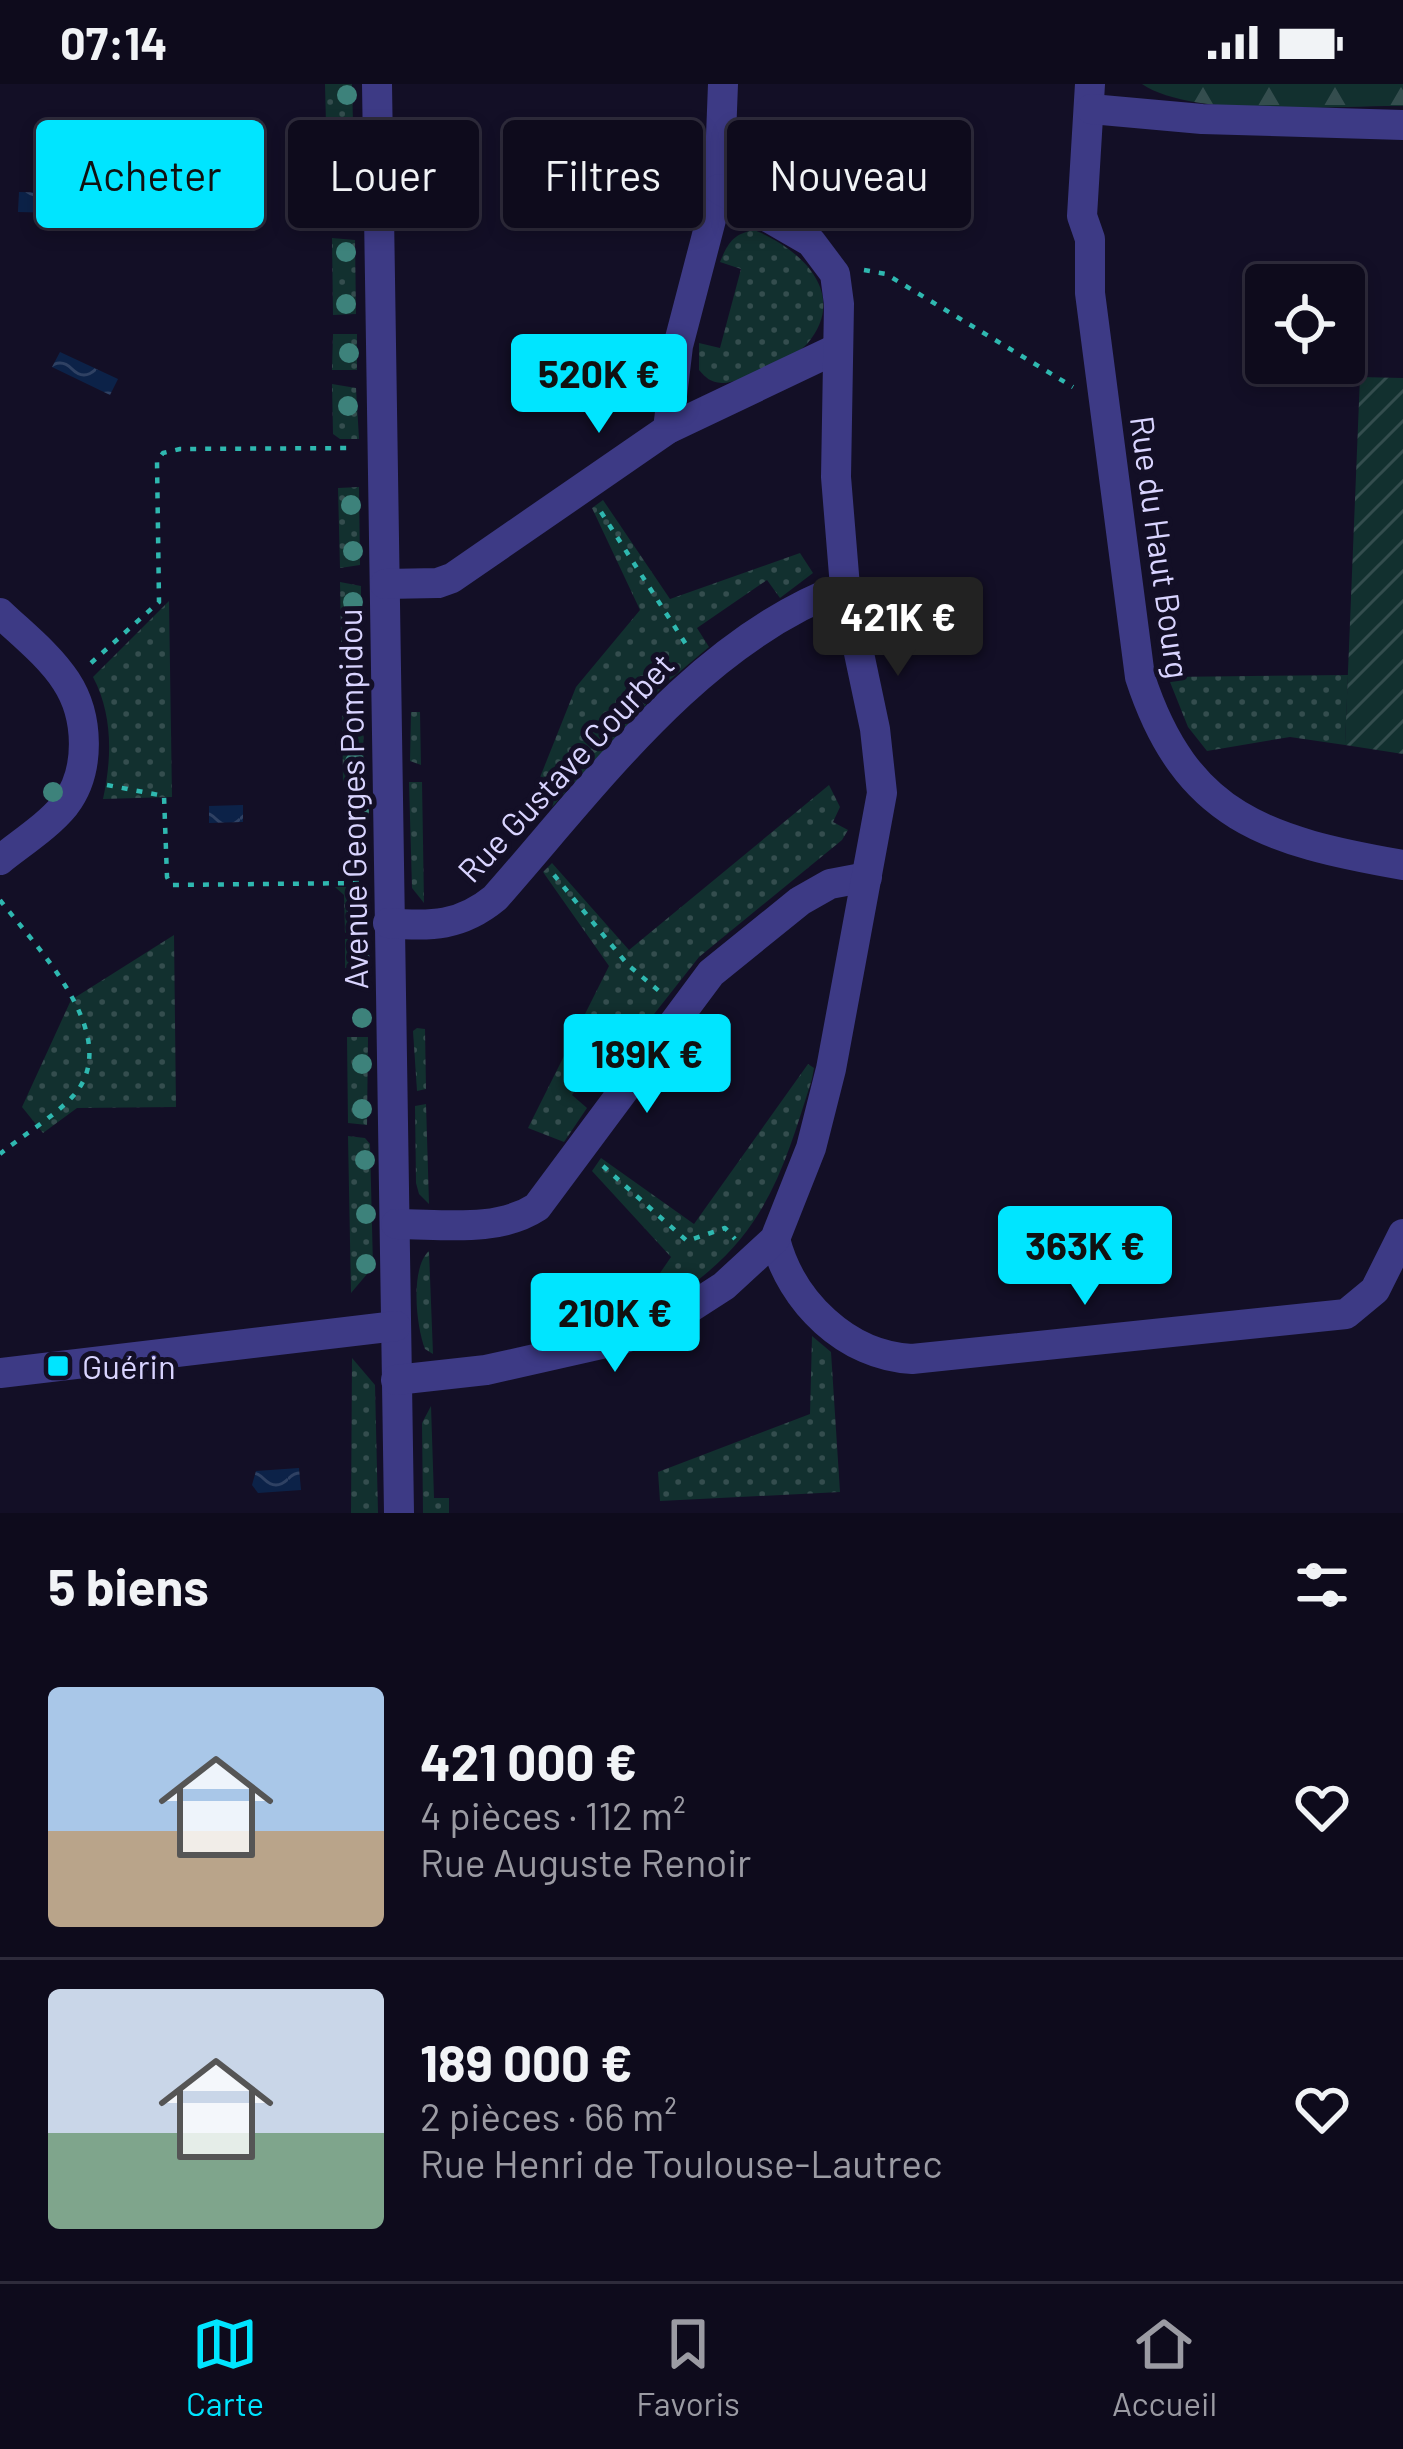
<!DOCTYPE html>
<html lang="fr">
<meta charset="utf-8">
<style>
:root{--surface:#0e0b1c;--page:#1c1929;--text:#f1f3f6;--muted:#9b9ba3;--line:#2e2b3b;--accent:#00e5ff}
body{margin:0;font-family:Barlow,sans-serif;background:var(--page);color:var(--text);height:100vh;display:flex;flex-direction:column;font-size:45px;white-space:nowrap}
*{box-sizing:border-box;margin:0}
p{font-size:39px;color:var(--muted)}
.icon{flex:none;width:66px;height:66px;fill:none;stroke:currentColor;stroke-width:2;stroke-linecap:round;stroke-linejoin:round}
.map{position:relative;height:1429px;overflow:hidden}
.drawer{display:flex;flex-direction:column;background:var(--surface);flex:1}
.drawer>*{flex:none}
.guide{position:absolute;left:36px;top:36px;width:1332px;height:108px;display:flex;gap:24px}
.fabs{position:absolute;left:1245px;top:180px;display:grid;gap:24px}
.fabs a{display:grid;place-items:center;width:120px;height:120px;border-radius:12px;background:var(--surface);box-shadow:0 6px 18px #0003,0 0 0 3px var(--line);font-size:60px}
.price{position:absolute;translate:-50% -102px;padding:0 27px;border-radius:12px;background:var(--accent);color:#111;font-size:39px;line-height:78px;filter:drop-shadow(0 3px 6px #0008)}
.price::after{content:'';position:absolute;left:50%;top:72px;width:36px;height:27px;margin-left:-18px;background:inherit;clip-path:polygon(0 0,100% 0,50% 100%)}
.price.selected{background:#222;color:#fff}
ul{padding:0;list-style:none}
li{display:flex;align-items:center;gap:36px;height:300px;padding:0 48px}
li+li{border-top:3px solid var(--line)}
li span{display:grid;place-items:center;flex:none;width:336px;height:240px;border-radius:12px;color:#555}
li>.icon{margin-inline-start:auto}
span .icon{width:144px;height:144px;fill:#fffc;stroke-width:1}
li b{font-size:51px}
h2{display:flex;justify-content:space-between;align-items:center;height:144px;padding:0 48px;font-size:51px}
.tag{padding:0 42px;border-radius:12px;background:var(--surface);box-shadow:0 6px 18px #0003,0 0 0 3px var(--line);font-size:42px;line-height:108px}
.tag.selected{background:var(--accent);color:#111}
.status{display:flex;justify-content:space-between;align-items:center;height:84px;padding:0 60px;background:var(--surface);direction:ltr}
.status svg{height:33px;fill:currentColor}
.dock{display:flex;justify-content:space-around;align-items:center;height:168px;border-top:3px solid var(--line);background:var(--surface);font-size:33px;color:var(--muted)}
.dock a{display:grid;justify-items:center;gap:6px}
.dock .selected{color:var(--accent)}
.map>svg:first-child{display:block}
.grass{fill:url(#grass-dots)}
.forest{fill:url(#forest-firs)}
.garden{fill:url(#garden-furrows)}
.water{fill:url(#water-waves)}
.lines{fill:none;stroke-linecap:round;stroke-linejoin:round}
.path{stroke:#2fb8b0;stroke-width:4.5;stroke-dasharray:6 9;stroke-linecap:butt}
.minor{stroke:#3d3a85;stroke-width:30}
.tree{fill:#3d827b}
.poi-dot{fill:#00e5ff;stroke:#130f26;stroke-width:4.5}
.labels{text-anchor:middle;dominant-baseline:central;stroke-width:10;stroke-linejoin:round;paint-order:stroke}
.street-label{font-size:33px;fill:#d9d4ff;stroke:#130f26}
.poi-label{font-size:33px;fill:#d9d4ff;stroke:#130f26;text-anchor:start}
</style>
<div class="status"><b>07:14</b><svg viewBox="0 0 49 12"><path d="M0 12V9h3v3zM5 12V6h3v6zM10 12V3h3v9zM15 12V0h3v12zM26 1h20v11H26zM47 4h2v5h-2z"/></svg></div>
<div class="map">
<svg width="1403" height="1429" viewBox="0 0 1403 1429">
<defs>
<pattern id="grass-dots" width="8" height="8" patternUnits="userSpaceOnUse" patternTransform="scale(3)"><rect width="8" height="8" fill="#12302f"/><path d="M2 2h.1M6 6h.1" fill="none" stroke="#344d4e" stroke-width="1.8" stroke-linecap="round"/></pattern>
<pattern id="forest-firs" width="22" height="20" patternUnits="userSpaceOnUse" patternTransform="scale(3)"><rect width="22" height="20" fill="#12302f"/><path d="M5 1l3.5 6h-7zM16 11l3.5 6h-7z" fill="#344d4e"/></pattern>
<pattern id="garden-furrows" width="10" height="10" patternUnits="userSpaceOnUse" patternTransform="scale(3)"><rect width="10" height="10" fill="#12302f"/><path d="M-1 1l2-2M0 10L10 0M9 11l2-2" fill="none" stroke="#344d4e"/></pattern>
<pattern id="water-waves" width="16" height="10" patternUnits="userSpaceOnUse" patternTransform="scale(3)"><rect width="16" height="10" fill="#0c2248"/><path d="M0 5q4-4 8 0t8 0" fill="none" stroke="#2f4163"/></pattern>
</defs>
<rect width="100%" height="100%" fill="#130f26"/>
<g class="grass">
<polygon points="325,0 352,0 353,39 326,40"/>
<polygon points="354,58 354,139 331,139 327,59"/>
<path d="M754 146C800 164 850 210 807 260 796 273 738 300 722 299 710 298 706 294 699 286V259L720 264 741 185 720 178C728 159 733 150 754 146Z"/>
<polygon points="332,154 355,156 356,230 333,231"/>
<polygon points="333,250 357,250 357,286 332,286"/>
<polygon points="332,300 356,304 359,355 340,355 333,350"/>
<polygon points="359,403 360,481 340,484 338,404"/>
<polygon points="603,416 670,515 800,469 813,489 780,514 767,496 697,544 709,563 665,600 552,723 531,716 576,603 640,526 592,424"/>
<polygon points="340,498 361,502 361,604 342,605"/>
<path d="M169 517 172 713 103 715C112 674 113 631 93 593Z"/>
<polygon points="1348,591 1345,661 1290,653 1207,667 1188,643 1168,593"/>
<polygon points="342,620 363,623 364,702 343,698"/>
<polygon points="411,628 420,628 421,681 410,677"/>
<polygon points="409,698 422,698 424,819 412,804"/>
<polygon points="829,701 840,723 833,738 848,746 842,756 699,873 636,953 619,942 572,1011 587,1024 564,1058 528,1044 609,882 543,788 552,779 629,866"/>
<polygon points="335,803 362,803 367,807 367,845 345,849 344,811"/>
<polygon points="174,851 176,1023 77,1024 43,1049 22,1023 71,916"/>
<polygon points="363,854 367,857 366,883 345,884 345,855"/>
<polygon points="417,944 425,945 426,1005 417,1007 413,947"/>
<polygon points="347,953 368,953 367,1041 348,1039"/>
<path d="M808 980 814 984 812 995C786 1077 769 1141 698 1196 680 1211 664 1221 640 1226L638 1221 671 1173 592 1087 601 1074 694 1140Z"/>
<polygon points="426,1020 429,1120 419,1110 416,1099 415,1022"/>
<polygon points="348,1052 365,1054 370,1060 373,1183 351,1209"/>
<path d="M429 1167 433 1270 425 1265C416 1242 410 1184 429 1167Z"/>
<polygon points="812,1252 831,1268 840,1408 660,1417 658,1388 810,1330"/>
<polygon points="352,1274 375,1301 378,1429 351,1429"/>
<polygon points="431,1322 434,1414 449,1414 449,1429 423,1429 422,1339"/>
</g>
<path class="forest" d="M1142 0H1403V22C1338 21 1193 35 1142 0Z"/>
<polygon class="garden" points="1360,293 1403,294 1403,670 1345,661"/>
<g class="water">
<polygon points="165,46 199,47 198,66 164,64"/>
<polygon points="19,108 59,109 66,119 60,129 18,128"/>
<polygon points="60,268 118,295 110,311 52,283"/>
<polygon points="243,721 243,738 209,739 209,722"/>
<polygon points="299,1384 301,1406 258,1409 252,1401 256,1387"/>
</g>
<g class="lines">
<g class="path">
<polyline points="864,186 886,190 1073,303"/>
<polyline points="601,428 689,565"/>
<polyline points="91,579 159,518 157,377 163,369 180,365 353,364"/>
<polyline points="107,701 164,712 167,793 171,801 360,799"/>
<polyline points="554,791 628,881 659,907"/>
<path d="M0 816C36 863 125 952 74 1011 54 1033 23 1051 0 1070"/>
<polyline points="603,1082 687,1157 725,1144 735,1155"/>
</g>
<g class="minor">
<polyline points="377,0 399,1429"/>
<path d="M1090 0 1082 132 1090 155V209L1140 593C1186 734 1267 757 1403 781"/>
<polyline points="1091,25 1202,35 1403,41"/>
<polyline points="668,345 678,262 719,105 723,0"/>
<polyline points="385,500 438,499 452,494 668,345 836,265"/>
<path d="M0 529C22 550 49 571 66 597 89 632 91 687 65 721 48 742 21 759 0 776"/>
<path d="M388 839C431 843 461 842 495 814 594 702 700 555 845 503"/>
<path d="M396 1140C443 1140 497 1149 537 1123L711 889 800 817 830 800 867 793"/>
<path d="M775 1155C791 1218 847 1272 912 1275L1346 1230 1375 1206 1403 1150"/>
<polyline points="0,1289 396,1242"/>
<polyline points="396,1296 486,1286 623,1255 679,1231 724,1202 775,1155 811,1064 831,985 882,709 875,645 845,503 836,393 839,220 835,190 811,158 719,105"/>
</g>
</g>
<g class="tree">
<circle cx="347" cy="11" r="10"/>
<circle cx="348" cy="65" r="10"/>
<circle cx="350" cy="113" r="10"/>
<circle cx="346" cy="168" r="10"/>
<circle cx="346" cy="220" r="10"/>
<circle cx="349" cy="269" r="10"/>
<circle cx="348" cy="322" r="10"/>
<circle cx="351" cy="421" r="10"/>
<circle cx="353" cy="467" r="10"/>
<circle cx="353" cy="518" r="10"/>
<circle cx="353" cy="576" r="10"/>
<circle cx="353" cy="624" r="10"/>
<circle cx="355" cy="678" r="10"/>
<circle cx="53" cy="708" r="10"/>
<circle cx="359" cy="727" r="10"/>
<circle cx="357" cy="779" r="10"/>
<circle cx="357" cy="828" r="10"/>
<circle cx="361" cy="877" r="10"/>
<circle cx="362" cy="934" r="10"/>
<circle cx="362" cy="980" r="10"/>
<circle cx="362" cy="1025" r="10"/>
<circle cx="365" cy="1076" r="10"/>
<circle cx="366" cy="1130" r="10"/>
<circle cx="366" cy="1180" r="10"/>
</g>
<rect class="poi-dot" x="46" y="1270" width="24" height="24" rx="6"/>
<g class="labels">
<g class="street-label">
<text transform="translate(1161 463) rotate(82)">Rue du Haut Bourg</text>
<text transform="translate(565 683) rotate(-47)">Rue Gustave Courbet</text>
<text transform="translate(352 715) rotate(-91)">Avenue Georges Pompidou</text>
</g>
<g class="poi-label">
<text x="82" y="1282">Guérin</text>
</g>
</g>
</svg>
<div class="fabs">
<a><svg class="icon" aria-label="locate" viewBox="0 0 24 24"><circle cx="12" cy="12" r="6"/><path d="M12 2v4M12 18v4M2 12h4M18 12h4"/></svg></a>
</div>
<b class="price" style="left:599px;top:352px">520K €</b>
<b class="price selected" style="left:898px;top:595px">421K €</b>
<b class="price" style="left:647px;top:1032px">189K €</b>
<b class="price" style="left:1085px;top:1224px">363K €</b>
<b class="price" style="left:615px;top:1291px">210K €</b>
<div class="guide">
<a class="tag selected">Acheter</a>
<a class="tag">Louer</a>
<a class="tag">Filtres</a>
<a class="tag">Nouveau</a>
</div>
</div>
<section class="drawer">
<h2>5 biens<svg class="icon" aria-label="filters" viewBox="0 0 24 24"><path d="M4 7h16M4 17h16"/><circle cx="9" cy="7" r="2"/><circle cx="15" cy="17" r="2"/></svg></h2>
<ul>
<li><span style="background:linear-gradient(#a9c7e8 60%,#b9a48a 0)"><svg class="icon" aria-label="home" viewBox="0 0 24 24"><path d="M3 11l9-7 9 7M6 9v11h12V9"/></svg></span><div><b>421 000 €</b><p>4 pièces · 112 m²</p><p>Rue Auguste Renoir</p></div><svg class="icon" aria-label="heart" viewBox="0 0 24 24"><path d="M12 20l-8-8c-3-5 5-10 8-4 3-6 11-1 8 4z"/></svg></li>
<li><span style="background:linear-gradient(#c9d6e8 60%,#7fa58c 0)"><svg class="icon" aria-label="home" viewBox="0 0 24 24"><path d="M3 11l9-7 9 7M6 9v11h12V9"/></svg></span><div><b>189 000 €</b><p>2 pièces · 66 m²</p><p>Rue Henri de Toulouse-Lautrec</p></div><svg class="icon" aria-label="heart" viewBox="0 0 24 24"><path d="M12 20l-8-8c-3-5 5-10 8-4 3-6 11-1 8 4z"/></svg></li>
</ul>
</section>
<nav class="dock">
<a class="selected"><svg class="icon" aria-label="map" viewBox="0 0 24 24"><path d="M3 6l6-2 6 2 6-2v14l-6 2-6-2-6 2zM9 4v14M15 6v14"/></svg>Carte</a>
<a><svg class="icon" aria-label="saved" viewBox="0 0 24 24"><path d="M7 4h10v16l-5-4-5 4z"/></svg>Favoris</a>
<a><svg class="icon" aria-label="home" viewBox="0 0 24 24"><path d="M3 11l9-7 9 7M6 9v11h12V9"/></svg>Accueil</a>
</nav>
